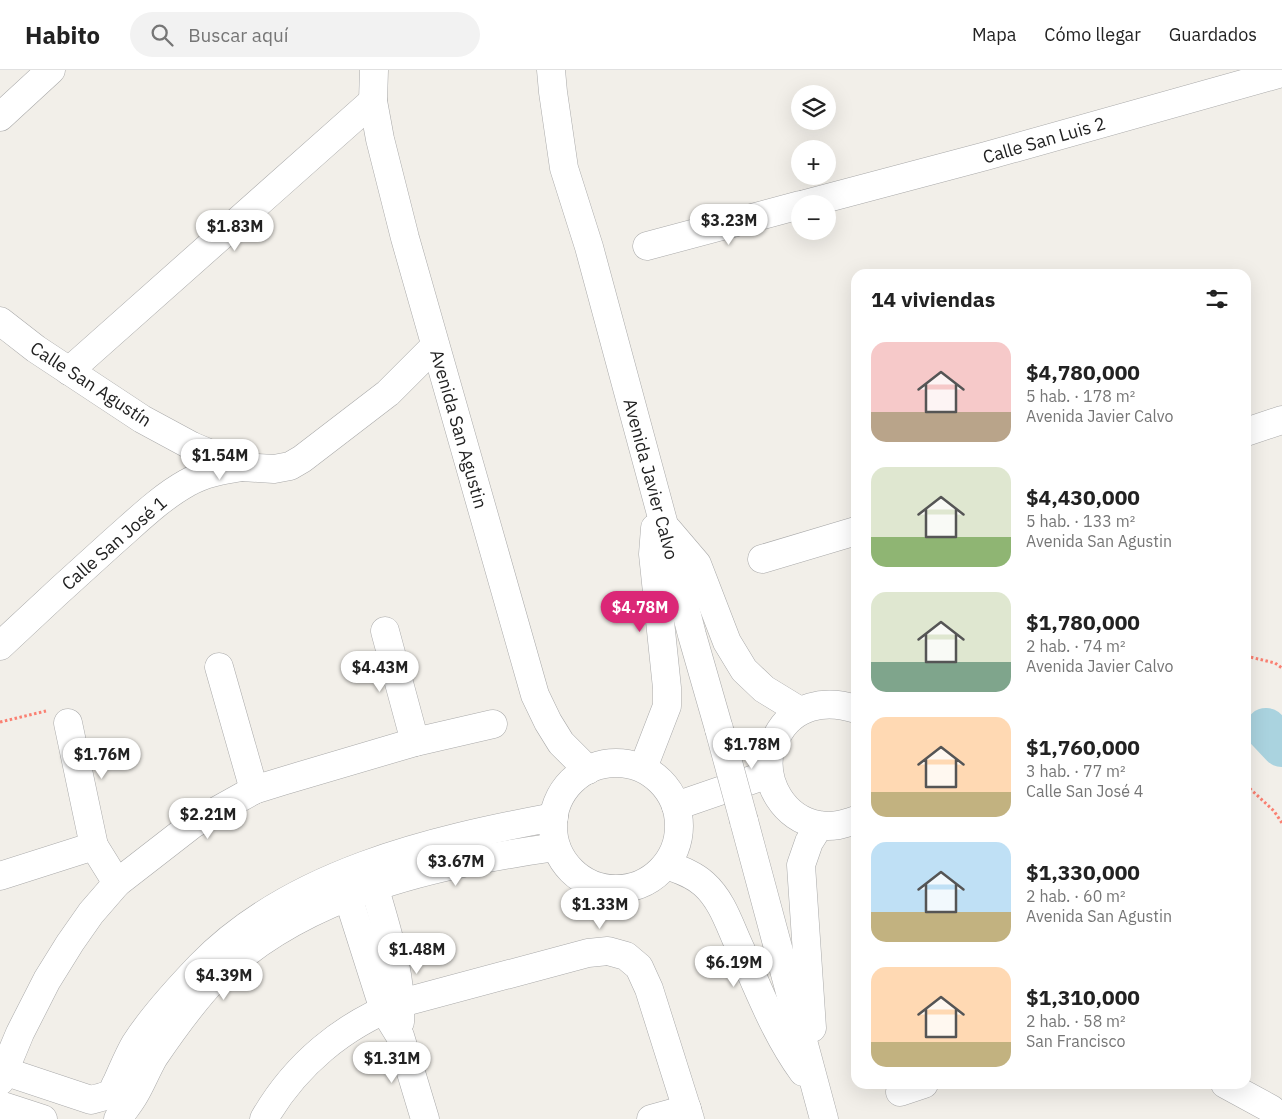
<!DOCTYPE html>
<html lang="es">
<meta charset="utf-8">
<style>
:root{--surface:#fff;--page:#f2f2f2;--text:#222;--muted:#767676;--line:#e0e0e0;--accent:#db2777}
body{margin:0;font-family:"IBM Plex Sans",sans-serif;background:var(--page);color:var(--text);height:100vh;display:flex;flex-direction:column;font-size:19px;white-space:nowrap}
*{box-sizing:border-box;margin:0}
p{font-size:16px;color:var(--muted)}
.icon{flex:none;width:28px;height:28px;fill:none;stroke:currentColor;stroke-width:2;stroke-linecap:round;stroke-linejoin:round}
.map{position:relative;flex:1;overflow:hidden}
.side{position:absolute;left:851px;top:199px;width:400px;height:820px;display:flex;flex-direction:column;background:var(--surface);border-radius:15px;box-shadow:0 5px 20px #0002}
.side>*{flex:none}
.buttons{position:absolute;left:791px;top:15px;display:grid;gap:10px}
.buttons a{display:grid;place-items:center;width:45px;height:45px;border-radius:50%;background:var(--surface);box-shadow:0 5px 20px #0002;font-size:25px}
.price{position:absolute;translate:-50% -42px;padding:0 11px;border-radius:18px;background:#fff;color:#222;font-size:16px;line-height:32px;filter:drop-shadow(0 1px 2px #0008)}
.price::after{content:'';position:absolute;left:50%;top:30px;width:15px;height:11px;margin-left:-8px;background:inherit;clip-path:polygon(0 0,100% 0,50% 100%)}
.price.current{background:var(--accent);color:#fff}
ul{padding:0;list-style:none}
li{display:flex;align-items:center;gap:15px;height:125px;padding:0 20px}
li span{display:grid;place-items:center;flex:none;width:140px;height:100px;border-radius:15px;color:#555}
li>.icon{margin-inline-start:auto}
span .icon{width:60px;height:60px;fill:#fffc;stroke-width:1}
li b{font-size:21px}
h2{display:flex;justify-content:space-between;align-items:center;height:60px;padding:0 20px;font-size:21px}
header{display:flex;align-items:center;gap:30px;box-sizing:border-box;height:70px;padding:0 25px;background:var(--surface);border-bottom:1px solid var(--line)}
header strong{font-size:24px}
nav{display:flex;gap:28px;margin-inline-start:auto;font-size:18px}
.search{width:350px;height:45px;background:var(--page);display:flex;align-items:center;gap:12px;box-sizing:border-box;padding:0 18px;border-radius:28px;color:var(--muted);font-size:19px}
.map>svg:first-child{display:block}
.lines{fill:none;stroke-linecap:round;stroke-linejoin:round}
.river{stroke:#aad3df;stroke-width:42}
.minor-casing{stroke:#a9a9a9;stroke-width:29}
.path{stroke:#fa8072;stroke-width:3;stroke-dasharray:2.5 2.5;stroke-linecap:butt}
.minor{stroke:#fff;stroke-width:28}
.minor-bridge-casing{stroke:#a9a9a9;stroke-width:29;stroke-linecap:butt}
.minor-bridge{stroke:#fff;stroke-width:28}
.labels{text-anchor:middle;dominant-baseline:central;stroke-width:5;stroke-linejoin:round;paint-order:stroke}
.street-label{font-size:18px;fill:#222;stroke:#fff}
</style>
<header>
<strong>Habito</strong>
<div class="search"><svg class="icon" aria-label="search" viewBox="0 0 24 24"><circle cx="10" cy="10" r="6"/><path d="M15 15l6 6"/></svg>Buscar aquí</div>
<nav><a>Mapa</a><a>Cómo llegar</a><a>Guardados</a></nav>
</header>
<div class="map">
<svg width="1282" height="1049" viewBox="0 0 1282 1049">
<rect width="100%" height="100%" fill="#f2efe9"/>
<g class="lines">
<polyline class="river" points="1266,659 1282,676"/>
<g class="minor-casing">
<g id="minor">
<polyline points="374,0 373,31 380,69 405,168 535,625 548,652 561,673 588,700"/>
<polyline points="551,0 553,22 564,98 589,177 664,455 692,565 719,659"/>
<polyline points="0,47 51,0"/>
<polyline points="805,134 986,86 1282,3"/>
<polyline points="647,176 800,135"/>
<polyline points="0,251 36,279 142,349 192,376 242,397 274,399 290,396 302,389 388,323 435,276"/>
<polyline points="69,301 373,31"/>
<polyline points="1246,362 1282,350"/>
<polyline points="668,460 697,494 727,572 744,600 764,619 800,641"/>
<polyline points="762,489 856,461"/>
<polyline points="385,561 415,672"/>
<path d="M0 576C37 541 75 506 113 472 136 452 160 428 187 413 204 403 223 400 242 397"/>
<polyline points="219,597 254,720"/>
<path d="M856 639C825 629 793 635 777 666 775 670 771 675 770 680 763 713 784 749 819 755 832 758 844 754 856 750"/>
<polyline points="68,653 94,776"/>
<circle cx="616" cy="756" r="63"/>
<polyline points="643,698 667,636 667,618 653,484 655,458"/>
<polyline points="676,736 769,704"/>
<polyline points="744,751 824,1049"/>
<path d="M667 795C680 800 693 804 704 814 723 831 730 857 741 880 759 921 776 965 803 1002"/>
<path d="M370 801C383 850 403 902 400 952"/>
<polyline points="0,806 94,776 117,813"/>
<polyline points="343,811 384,940 400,966 425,1049"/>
<polyline points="812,958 801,795 809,772 819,756"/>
<path d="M4 1001 91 1030C97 1028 107 1027 112 1022 114 1019 115 1015 117 1012 123 999 128 986 135 974 153 946 177 920 200 896 290 803 431 770 554 747"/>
<polyline points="0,1011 20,963 47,910 70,873 91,843 117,813 193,754 254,720 283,711 415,672 493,654"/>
<polyline points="1225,1014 1271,1039 1282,1048"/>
<polyline points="900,1022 924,1014"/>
<polyline points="0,1035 43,1049"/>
<path d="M118 1049C123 1041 130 1033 135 1024 142 1012 147 999 154 987 173 959 194 930 217 906 224 899 233 894 241 887 327 818 449 792 556 777"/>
<path d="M264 1049C295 995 343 955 401 933L588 883 608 881 626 886 639 897 649 919 690 1049"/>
<polyline points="651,1049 687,1039"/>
</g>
</g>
<g class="path">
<polyline points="1246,586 1275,593 1282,598"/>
<polyline points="0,652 46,641"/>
<polyline points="1246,715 1274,741 1282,753"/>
</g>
<use href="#minor" class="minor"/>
<g class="minor-bridge-casing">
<polyline id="minor-bridge" points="719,659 744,751"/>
</g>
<use href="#minor-bridge" class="minor-bridge"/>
</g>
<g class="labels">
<g class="street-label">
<text transform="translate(1044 70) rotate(-16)">Calle San Luis 2</text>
<text transform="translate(91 314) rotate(33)">Calle San Agustín</text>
<text transform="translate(459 359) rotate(74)">Avenida San Agustin</text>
<text transform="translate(651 409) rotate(75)">Avenida Javier Calvo</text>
<text transform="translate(114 473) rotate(-41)">Calle San José 1</text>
</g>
</g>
</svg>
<div class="buttons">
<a><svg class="icon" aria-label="layers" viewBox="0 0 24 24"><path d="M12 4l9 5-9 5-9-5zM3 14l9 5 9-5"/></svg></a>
<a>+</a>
<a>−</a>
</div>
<b class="price" style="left:729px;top:176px">$3.23M</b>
<b class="price" style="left:235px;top:182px">$1.83M</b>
<b class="price" style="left:220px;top:411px">$1.54M</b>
<b class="price current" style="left:640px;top:563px">$4.78M</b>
<b class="price" style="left:380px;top:623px">$4.43M</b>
<b class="price" style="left:752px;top:700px">$1.78M</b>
<b class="price" style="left:102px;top:710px">$1.76M</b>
<b class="price" style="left:208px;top:770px">$2.21M</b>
<b class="price" style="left:456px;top:817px">$3.67M</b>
<b class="price" style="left:600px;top:860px">$1.33M</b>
<b class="price" style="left:417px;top:905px">$1.48M</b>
<b class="price" style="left:734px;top:918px">$6.19M</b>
<b class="price" style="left:224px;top:931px">$4.39M</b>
<b class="price" style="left:392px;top:1014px">$1.31M</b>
<section class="side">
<h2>14 viviendas<svg class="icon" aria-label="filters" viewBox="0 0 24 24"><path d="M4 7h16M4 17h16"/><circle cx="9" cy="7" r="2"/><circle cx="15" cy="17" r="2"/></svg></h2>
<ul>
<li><span style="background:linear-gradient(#f6c9c9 70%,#b9a48a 0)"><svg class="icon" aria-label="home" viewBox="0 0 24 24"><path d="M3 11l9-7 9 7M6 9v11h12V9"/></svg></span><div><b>$4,780,000</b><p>5 hab. · 178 m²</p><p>Avenida Javier Calvo</p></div></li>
<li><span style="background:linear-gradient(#dfe7d0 70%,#8fb573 0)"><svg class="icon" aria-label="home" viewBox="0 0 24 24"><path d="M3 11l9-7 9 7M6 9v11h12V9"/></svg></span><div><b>$4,430,000</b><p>5 hab. · 133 m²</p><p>Avenida San Agustin</p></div></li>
<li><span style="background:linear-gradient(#dfe7d0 70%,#7fa58c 0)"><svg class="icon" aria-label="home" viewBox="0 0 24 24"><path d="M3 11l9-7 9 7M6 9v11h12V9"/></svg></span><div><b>$1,780,000</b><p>2 hab. · 74 m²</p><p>Avenida Javier Calvo</p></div></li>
<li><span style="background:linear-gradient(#ffd9b3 75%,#c2b280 0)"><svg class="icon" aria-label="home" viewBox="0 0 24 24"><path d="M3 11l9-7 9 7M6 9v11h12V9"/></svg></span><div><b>$1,760,000</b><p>3 hab. · 77 m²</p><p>Calle San José 4</p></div></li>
<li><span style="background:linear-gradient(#bfe0f5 70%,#c2b280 0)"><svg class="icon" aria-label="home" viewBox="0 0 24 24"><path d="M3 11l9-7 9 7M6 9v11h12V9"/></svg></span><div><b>$1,330,000</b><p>2 hab. · 60 m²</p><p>Avenida San Agustin</p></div></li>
<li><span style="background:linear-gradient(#ffd9b3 75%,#c2b280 0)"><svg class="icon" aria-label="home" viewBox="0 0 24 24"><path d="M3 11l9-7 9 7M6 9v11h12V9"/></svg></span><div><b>$1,310,000</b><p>2 hab. · 58 m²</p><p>San Francisco</p></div></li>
</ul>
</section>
</div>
